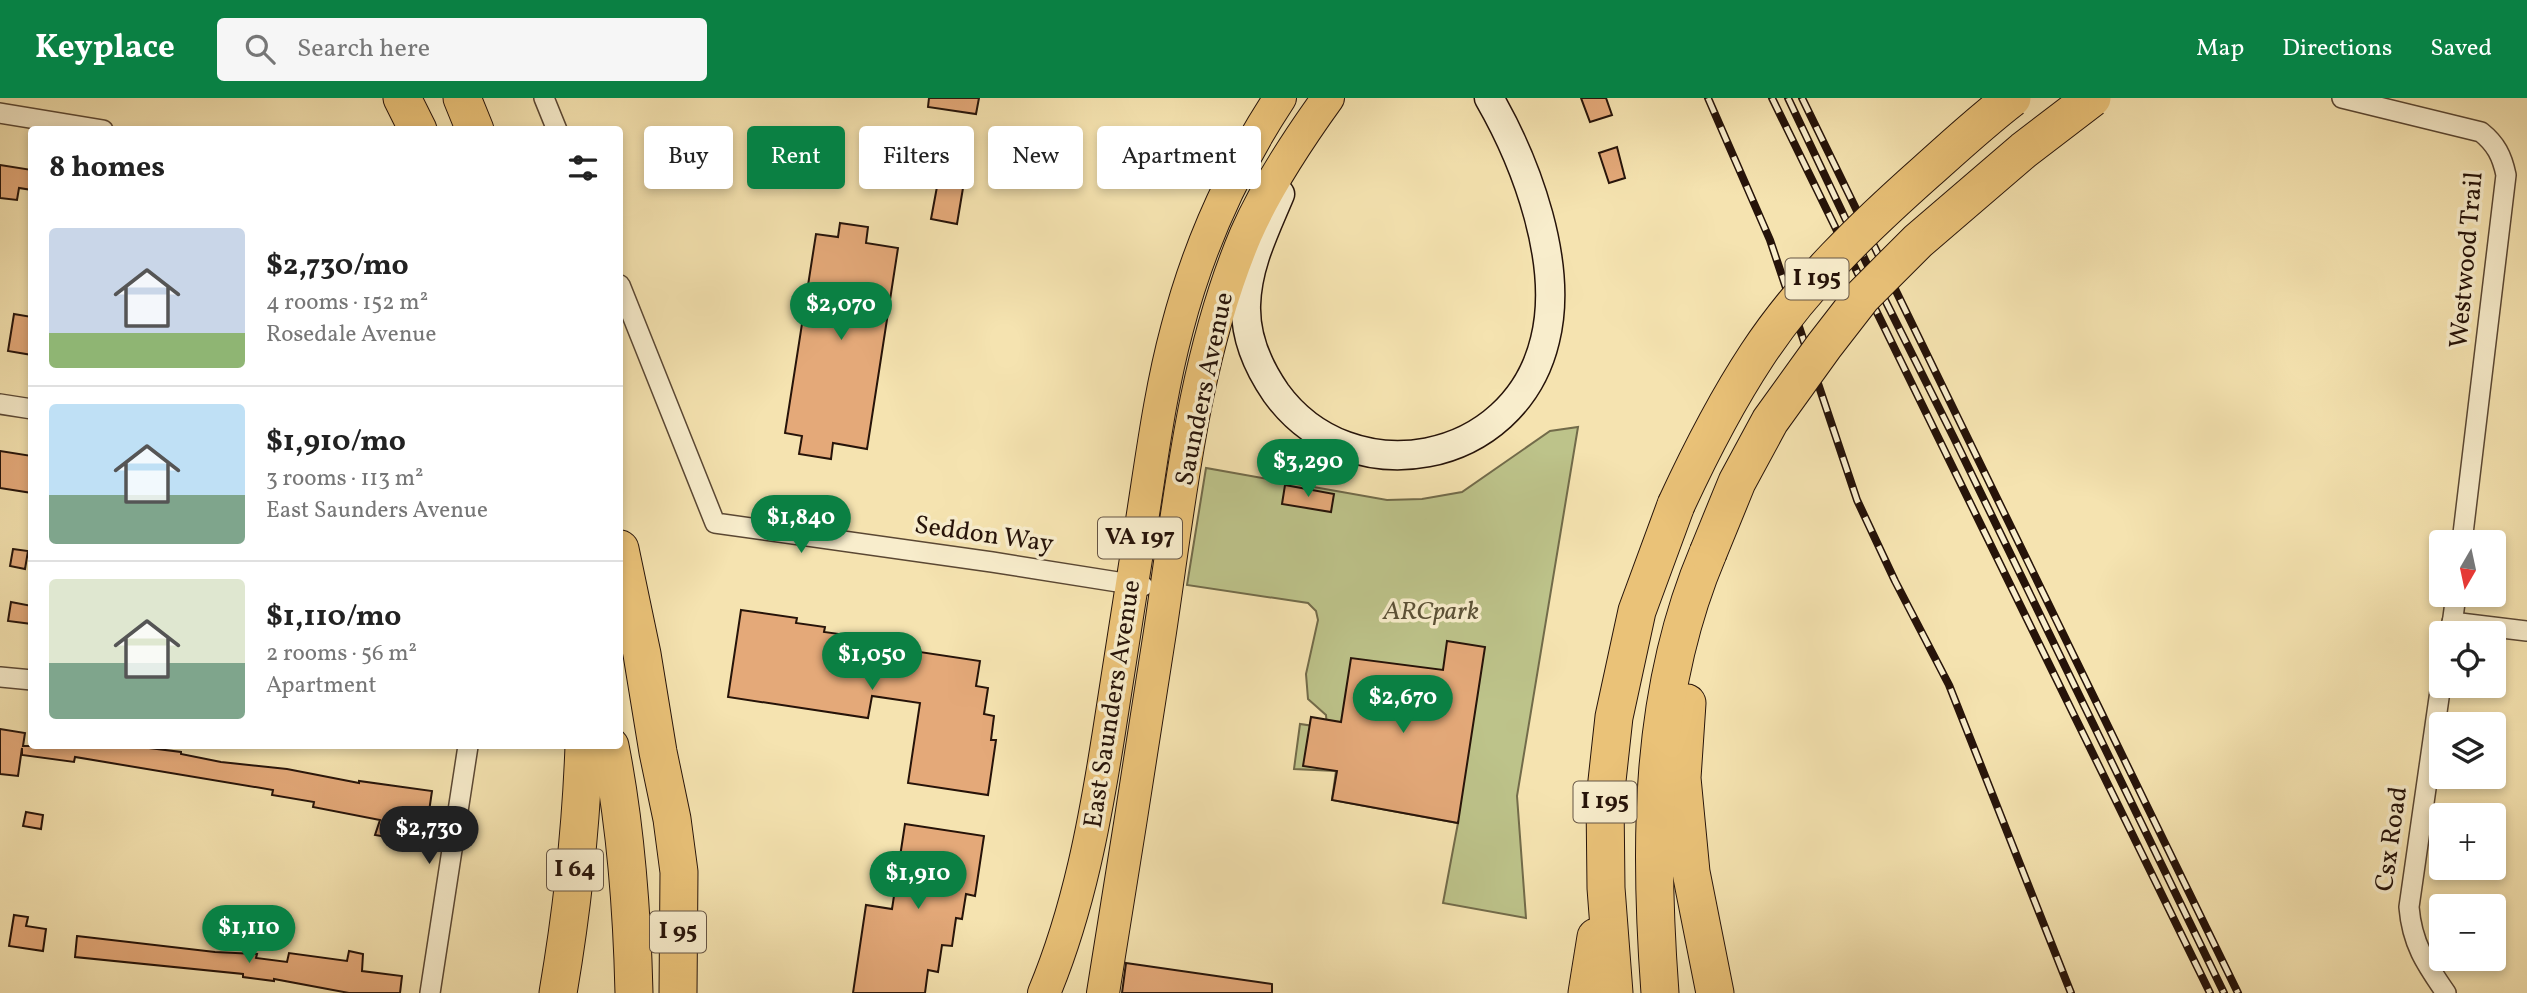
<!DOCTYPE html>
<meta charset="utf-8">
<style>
:root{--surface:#fff;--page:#f6f6f6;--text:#222;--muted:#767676;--line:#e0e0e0;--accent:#0b8043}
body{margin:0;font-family:Vollkorn,serif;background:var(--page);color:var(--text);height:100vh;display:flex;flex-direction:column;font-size:26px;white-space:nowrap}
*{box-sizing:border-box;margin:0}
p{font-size:23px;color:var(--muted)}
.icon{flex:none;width:38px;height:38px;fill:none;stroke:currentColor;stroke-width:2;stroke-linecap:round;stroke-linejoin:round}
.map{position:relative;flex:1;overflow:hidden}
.panel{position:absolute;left:28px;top:28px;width:595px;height:623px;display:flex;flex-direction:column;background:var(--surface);border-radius:7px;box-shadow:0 4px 10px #0003}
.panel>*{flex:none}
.guide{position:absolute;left:644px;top:28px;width:665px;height:63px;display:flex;gap:14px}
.needle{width:46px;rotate:189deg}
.controls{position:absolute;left:2429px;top:432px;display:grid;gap:14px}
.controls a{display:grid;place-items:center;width:77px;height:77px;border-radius:7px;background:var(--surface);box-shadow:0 4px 10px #0003;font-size:35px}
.price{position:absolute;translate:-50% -60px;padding:0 16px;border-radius:24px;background:var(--accent);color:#fff;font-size:23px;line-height:46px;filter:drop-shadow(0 2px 4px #0008)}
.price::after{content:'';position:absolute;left:50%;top:42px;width:21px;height:16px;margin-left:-10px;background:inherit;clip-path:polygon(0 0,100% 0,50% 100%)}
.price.current{background:#222;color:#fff}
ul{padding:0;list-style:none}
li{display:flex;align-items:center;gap:21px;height:175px;padding:0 21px}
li+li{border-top:2px solid var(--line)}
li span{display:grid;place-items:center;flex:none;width:196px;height:140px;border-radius:7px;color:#555}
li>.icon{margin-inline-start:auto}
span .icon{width:84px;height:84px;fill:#fffc;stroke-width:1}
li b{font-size:30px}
h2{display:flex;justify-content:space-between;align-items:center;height:84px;padding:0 21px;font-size:30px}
.chip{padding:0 24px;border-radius:7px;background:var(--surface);box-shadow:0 4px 10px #0003;font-size:24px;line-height:63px}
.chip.current{background:var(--accent);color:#fff}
header{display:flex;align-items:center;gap:42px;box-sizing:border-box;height:98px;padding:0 35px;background:var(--accent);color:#fff}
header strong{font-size:33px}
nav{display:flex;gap:38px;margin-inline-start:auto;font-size:24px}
.search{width:490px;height:63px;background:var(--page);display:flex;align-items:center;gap:18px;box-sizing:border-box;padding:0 24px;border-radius:7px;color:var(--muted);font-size:26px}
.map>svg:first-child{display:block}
.green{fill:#bdc38a;stroke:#726b4a;stroke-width:2}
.building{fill:#e4a979;stroke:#261309;stroke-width:2}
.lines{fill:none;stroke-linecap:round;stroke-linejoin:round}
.street-casing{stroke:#5a4733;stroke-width:22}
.secondary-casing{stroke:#261309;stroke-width:31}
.primary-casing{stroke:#261309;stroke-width:34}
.highway-casing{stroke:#261309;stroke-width:39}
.street{stroke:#f8edcc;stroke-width:19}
.secondary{stroke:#f8edcc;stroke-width:28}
.primary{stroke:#eac278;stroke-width:32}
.highway{stroke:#eac278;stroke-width:37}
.rail-casing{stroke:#261309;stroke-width:8}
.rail{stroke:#f8edcc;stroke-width:5;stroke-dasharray:16;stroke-linecap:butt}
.highway-bridge-casing{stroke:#261309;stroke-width:39;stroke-linecap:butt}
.highway-bridge{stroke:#eac278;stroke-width:37}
.labels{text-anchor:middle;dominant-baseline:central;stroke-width:7;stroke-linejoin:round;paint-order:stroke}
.shield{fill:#f8edcc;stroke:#655444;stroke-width:2}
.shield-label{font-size:24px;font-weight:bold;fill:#261309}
.street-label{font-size:26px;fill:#261309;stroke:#f8edcc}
.park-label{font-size:26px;font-style:italic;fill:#5b5136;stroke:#f8edcc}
</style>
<header>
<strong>Keyplace</strong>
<div class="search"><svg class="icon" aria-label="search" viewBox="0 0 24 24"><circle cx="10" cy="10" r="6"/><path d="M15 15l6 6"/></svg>Search here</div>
<nav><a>Map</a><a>Directions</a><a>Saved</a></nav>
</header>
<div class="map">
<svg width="2527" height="895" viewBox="0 0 2527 895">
<rect width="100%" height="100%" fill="#f5e3b0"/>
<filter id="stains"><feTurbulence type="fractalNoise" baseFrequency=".00286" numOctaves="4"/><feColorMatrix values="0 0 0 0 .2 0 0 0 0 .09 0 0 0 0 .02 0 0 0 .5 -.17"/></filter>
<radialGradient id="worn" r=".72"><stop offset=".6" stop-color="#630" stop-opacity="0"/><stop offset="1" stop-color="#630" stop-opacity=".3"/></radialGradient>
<polygon class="green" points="1578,329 1517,698 1526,820 1443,805 1458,725 1332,702 1336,673 1294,671 1300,626 1327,630 1326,617 1308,601 1306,576 1318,522 1316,513 1308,505 1187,487 1206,370 1387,402 1422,401 1462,394 1550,333"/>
<g class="building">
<polygon points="929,0 979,0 976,16 928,9"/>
<polygon points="1581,0 1606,0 1612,17 1590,24"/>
<polygon points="1617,49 1625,80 1609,85 1599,55"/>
<polygon points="942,62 967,66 957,126 931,121"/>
<polygon points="0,67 32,72 32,92 19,90 17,102 0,100"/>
<polygon points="840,125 868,129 866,145 898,150 867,351 833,345 831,361 799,356 802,338 785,335 816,136 838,139"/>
<polygon points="14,216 32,219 32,257 8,253"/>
<polygon points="0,353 32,358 32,395 0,390"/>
<polygon points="1285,387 1334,396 1331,414 1282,406"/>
<polygon points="13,451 28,453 25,471 10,468"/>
<polygon points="11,504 32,508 32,526 8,523"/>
<polygon points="741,512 797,520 796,525 825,529 824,534 854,538 853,544 980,563 976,588 988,590 984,616 994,618 991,642 996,642 988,697 908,685 920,605 872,598 868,620 728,599"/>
<polygon points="1447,543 1485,549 1458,725 1332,702 1337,673 1303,668 1311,619 1341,624 1351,560 1443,572"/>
<polygon points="0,631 25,635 23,648 133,648 181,654 181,656 221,664 287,671 359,685 359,683 432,693 426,734 413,732 411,743 375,737 380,722 313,709 314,704 272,697 273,692 75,659 74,664 22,657 22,650 18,678 0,676"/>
<polygon points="26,714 43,717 41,731 23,728"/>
<polygon points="905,726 984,738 975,798 966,796 962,821 956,820 952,848 942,847 938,874 928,872 925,895 853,895 866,807 892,811"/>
<polygon points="14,817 28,819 26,828 46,831 43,853 9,848"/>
<polygon points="77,838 215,854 257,856 256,860 287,864 289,855 347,863 349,853 363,856 362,873 402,878 400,895 349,895 274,881 274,883 243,879 243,876 75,859"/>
<polygon points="1126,865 1272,886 1272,895 1122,895"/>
</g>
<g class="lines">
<g class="street-casing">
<g id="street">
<polyline points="544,0 557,32"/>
<path d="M2342 0 2481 34C2496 46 2502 58 2506 77L2462 444"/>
<polyline points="0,15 103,32"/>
<polyline points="620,187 715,425 992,464 1143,488"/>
<polyline points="0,306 32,311"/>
<polyline points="2452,524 2527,533"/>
<polyline points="2451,534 2456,497"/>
<polyline points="0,579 32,582"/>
<path d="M2441 586 2409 809C2412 846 2426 866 2446 895"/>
<polyline points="430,895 468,648"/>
</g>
</g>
<g class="secondary-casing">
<path id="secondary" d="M1280 96C1265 132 1247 167 1246 207 1245 239 1258 269 1276 295 1351 398 1515 368 1545 242 1564 166 1527 66 1489 0"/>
</g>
<g class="primary-casing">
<g id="primary">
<path d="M1044 895C1079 811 1095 723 1109 634 1120 567 1130 501 1140 435 1151 367 1159 298 1177 231 1198 150 1234 70 1280 0"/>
<path d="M1103 895C1122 775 1142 654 1160 534 1180 401 1193 261 1246 136 1267 88 1297 43 1328 0"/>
</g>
</g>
<g class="highway-casing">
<g id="highway">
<polyline points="402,0 418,32"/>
<polyline points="462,0 475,32"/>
<polyline points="620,451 642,556 658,654 672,721 679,774 678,895"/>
<polyline points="1687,605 1682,680 1691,774 1715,895"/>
<path d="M610 648C626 729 632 812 634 895"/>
<path d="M558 895C572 813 581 730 584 648"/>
<polyline points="1587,895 1596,839"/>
<polyline points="1614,895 1606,790 1605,701 1614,619 1637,513 1676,407"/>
<path d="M1660 895C1649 747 1649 594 1708 455"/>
</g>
</g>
<use href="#street" class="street"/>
<use href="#secondary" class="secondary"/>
<use href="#primary" class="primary"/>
<use href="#highway" class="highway"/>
<g class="rail-casing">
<g id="rail">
<polyline points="1708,0 1770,142 1857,402 1895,483 1949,587 2071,895"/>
<polyline points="1772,0 2210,895"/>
<polyline points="1788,0 1866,164 1954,340 2224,895"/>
<polyline points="1802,0 2238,895"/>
</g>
</g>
<use href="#rail" class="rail"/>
<g class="highway-bridge-casing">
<g id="highway-bridge">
<path d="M1676 407C1700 355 1726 304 1757 257 1803 187 1865 128 1927 73 1955 48 1982 23 2012 0"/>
<polyline points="1708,455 1737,384 1770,323 1824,248 1862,199 1918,143 2024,52 2092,0"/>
</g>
</g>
<use href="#highway-bridge" class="highway-bridge"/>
</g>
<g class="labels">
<g class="shield">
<rect x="1785.5" y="160.5" width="63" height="41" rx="5"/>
<rect x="1098" y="419.5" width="84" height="41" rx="5"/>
<rect x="1573.5" y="683.5" width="63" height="41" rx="5"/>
<rect x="547" y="751.5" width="56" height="41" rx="5"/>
<rect x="650" y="813.5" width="56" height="41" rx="5"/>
</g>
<g class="shield-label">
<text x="1817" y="181">I 195</text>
<text x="1140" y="440">VA 197</text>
<text x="1605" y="704">I 195</text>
<text x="575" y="772">I 64</text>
<text x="678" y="834">I 95</text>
</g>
<g class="street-label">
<text transform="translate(2467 162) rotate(-85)">Westwood Trail</text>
<text transform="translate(1205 291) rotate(-78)">Saunders Avenue</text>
<text transform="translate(984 437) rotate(8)">Seddon Way</text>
<text transform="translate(1113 606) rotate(-81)">East Saunders Avenue</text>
<text transform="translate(2392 741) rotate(-82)">Csx Road</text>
</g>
<g class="park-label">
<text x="1431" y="514">ARCpark</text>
</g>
</g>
<rect width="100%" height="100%" filter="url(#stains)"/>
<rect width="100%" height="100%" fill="url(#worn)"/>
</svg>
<div class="controls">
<a><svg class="needle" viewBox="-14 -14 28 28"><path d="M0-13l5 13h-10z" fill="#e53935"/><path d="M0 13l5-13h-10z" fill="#767676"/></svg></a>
<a><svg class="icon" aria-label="locate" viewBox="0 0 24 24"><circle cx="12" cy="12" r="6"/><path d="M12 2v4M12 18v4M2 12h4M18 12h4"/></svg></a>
<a><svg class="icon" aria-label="layers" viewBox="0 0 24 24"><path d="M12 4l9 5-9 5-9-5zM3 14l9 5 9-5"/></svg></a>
<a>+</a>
<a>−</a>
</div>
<b class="price" style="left:841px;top:244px">$2,070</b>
<b class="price" style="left:1308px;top:401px">$3,290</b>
<b class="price" style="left:801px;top:457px">$1,840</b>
<b class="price" style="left:872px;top:594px">$1,050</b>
<b class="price" style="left:1403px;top:637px">$2,670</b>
<b class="price current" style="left:429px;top:768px">$2,730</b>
<b class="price" style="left:918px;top:813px">$1,910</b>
<b class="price" style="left:249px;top:867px">$1,110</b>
<div class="guide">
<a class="chip">Buy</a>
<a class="chip current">Rent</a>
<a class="chip">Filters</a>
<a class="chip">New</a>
<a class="chip">Apartment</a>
</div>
<section class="panel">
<h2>8 homes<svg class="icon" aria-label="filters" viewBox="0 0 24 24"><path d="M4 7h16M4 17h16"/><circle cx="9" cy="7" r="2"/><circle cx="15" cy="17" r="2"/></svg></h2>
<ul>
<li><span style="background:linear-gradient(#c9d6e8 75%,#8fb573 0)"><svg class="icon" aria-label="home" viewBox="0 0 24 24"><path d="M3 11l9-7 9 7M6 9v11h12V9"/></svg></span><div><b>$2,730/mo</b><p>4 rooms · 152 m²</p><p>Rosedale Avenue</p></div></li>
<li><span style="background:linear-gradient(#bfe0f5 65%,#7fa58c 0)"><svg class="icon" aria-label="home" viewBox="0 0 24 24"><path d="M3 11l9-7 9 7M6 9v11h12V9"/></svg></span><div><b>$1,910/mo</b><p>3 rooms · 113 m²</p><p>East Saunders Avenue</p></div></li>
<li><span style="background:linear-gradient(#dfe7d0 60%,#7fa58c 0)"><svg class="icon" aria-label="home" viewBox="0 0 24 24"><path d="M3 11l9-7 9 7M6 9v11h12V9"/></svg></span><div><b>$1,110/mo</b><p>2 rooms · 56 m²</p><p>Apartment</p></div></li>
</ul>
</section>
</div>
